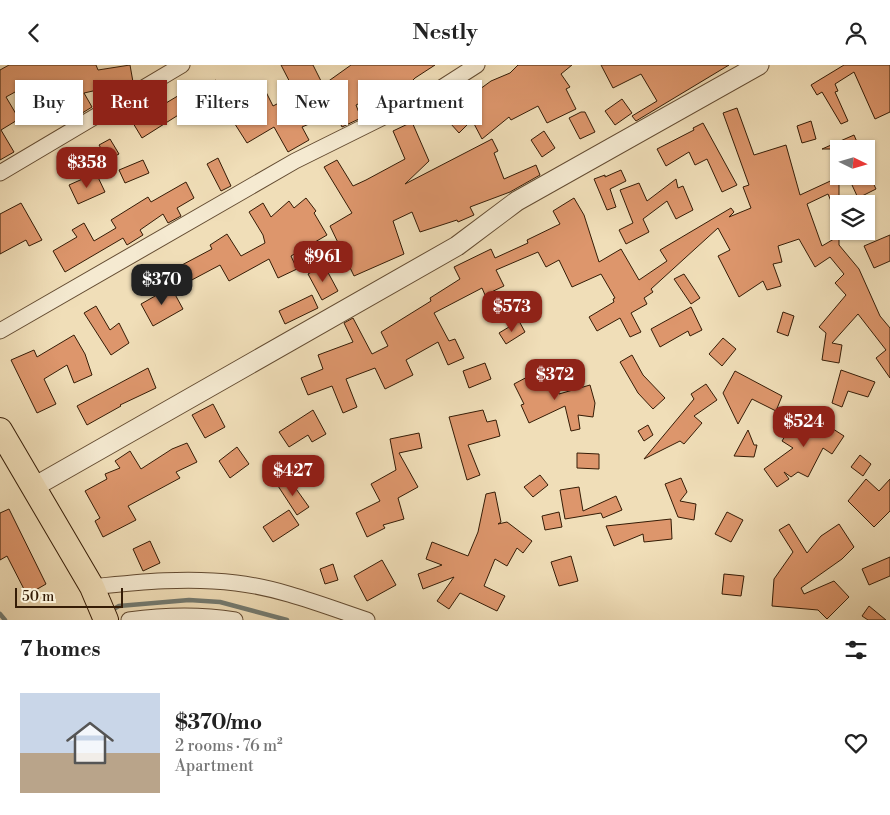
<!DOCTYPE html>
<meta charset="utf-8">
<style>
:root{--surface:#fff;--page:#f2f2f2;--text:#222;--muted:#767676;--line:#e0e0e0;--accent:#8f2418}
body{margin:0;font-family:"Libre Bodoni",serif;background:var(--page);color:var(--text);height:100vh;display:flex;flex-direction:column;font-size:19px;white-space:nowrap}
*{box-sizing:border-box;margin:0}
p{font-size:16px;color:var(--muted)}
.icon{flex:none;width:28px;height:28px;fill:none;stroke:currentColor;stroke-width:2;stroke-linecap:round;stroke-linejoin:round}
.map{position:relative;height:555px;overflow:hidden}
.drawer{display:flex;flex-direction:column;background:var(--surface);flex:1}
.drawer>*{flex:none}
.banner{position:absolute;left:15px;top:15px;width:500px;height:45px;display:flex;gap:10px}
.needle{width:32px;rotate:95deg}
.buttons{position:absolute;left:830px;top:75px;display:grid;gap:10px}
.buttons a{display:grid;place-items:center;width:45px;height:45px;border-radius:0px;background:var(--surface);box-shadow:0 1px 4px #0004;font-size:25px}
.scale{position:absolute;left:15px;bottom:12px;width:108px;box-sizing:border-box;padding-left:5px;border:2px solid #351c06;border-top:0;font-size:14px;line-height:18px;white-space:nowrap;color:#351c06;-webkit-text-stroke:4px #f5ead1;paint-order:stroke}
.price{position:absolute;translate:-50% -42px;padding:0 11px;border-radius:10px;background:var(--accent);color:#fff;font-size:16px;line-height:32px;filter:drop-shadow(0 1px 2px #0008)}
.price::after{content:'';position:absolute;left:50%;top:30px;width:15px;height:11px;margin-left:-8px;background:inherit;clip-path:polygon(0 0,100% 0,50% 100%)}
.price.current{background:#222;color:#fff}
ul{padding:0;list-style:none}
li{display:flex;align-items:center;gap:15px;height:125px;padding:0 20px}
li+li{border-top:1px solid var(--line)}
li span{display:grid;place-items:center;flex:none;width:140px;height:100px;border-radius:0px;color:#555}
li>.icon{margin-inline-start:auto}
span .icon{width:60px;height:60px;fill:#fffc;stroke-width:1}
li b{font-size:21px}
h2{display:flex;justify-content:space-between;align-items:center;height:60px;padding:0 20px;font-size:21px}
.pill{padding:0 18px;border-radius:0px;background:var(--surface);box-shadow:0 1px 4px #0004;font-size:18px;line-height:45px}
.pill.current{background:var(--accent);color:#fff}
header{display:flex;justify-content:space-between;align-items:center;height:65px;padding:0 20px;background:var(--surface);font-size:22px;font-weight:700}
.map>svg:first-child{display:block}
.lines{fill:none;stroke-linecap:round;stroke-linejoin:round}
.stream{stroke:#747b71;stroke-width:4.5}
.building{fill:#dd966c;stroke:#351c06}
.minor-casing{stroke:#644c32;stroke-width:17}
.tertiary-casing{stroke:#644c32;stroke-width:21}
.primary-casing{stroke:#351c06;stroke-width:26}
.minor{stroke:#f5ead1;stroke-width:15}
.tertiary{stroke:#f5ead1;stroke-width:19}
.primary{stroke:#f0deb8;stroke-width:24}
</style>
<header><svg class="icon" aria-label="back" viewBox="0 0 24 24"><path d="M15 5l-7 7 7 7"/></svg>Nestly<svg class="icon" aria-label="person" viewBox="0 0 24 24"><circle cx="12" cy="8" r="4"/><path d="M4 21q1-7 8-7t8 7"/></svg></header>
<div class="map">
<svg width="890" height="555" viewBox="0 0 890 555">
<rect width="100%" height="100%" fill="#f0deb8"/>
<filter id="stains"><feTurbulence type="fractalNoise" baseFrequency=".004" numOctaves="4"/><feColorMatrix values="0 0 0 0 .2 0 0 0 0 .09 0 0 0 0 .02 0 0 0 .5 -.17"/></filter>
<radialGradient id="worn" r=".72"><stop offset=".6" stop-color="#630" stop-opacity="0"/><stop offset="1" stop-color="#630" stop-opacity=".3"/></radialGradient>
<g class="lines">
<g class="stream">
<polyline points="110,546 119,541 189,535 220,537 287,555"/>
<polyline points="0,549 5,555"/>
</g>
</g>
<g class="building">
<polygon points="9,0 96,0 98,5 130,0 133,17 84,28 92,42 79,50 68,30 47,42 33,17 6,32 19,54 1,65 14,87 0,95 0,5"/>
<polygon points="281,0 313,0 323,20 351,0 435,0 415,13 389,39 382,27 356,40 361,53 342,62 335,48 302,62 309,75 288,87 274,62 247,78 226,45 263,21 273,41 296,29"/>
<polygon points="518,0 572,0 561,9 570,22 566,24 576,44 547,58 538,41 511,55 509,52 482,74 472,55 459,68 442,49 451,40 454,43 491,16 510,8"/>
<polygon points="601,0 729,0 636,56 632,51 657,36 641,9 613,23"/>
<polygon points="844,0 890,0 890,47 875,54 854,7 835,19 838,26 835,27 848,56 841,59 822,27 817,30 811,20"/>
<polygon points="216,15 221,23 142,73 130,53 163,34 166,38 191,23 193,27"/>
<polygon points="622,34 632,48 615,60 605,46"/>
<polygon points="737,43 754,90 786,80 800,130 839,112 839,155 828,129 807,139 822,181 839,171 839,180 859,204 880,251 890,263 890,313 876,293 886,285 858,249 832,278 842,280 839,298 822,295 826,268 819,262 846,230 835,218 844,209 830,192 815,202 799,174 778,181 782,197 773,199 781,221 767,225 763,216 739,232 718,191 730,185 718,163 651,224 653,227 644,233 647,239 631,248 641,267 630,272 620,253 597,266 589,252 614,237 613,234 615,233 601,209 572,222 559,195 546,202 538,187 496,205 504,221 485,230 482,223 434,248 449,276 455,274 464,293 448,300 438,277 406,295 413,310 385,324 375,303 346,314 357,342 343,348 332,321 308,330 301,313 323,304 318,290 353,277 344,258 353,253 372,289 388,281 381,267 431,236 430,233 460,214 454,202 491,184 495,193 528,178 527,175 560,159 553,146 574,133 584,150 599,197 621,184 639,215 667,196 660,185 731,143 734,147 729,152 751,143 743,122 749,120 723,48"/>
<polygon points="581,47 585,47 595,67 580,74 569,53"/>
<polygon points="811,56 816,74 802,78 797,61"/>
<polygon points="412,57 429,96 405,119 492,74 498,86 494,88 504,114 536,100 540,110 510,127 470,142 474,150 458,157 457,155 420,167 412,147 393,156 404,189 354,211 330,161 352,148 324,102 337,95 353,121 366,115 405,94 393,66"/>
<polygon points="703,58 737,120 722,127 707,94 695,100 689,87 666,101 657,84 694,65 693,63"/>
<polygon points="544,66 555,83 542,92 531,75"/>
<polygon points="854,70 860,84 822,84"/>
<polygon points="110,74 119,89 108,95 99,80"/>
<polygon points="218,93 231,121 221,126 207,99"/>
<polygon points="143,95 149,108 125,118 119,105"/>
<polygon points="621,105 626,116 610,124 616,142 607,145 594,114 605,110 605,112"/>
<polygon points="96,108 105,127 78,139 69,120"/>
<polygon points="870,111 876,124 858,133 852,120"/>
<polygon points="676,114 678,123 683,121 693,145 676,154 667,136 643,154 649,167 626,179 619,165 633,158 620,125 639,118 647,136"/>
<polygon points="186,117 194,133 177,143 181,151 168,158 163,149 140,165 143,170 127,180 123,173 65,207 53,186 77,172 72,165 84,158 94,176 116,163 111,155 148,132 151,137"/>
<polygon points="306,133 316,146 314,148 327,170 291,191 297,204 278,213 269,194 229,216 220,200 188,217 180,201 212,184 210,180 227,169 241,191 265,178 263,170 249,147 263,138 271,152 289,136 294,143"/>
<polygon points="21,138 42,175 29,181 26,175 0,189 0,149"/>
<polygon points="890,170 890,196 874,203 864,181"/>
<polygon points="324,200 338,226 322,235 308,209"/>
<polygon points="684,209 700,233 691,239 674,214"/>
<polygon points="171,222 183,244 153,261 141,239"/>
<polygon points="312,230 318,243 285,259 279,246"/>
<polygon points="96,241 110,265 119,258 129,278 111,290 84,248"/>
<polygon points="691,242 702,265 690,271 688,266 660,282 651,264"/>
<polygon points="783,247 794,251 788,271 777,267"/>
<polygon points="519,256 525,267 506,279 499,268"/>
<polygon points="74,270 85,289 92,310 74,318 67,300 44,314 56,339 37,348 11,295 34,285 37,292"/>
<polygon points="723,273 736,284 722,301 709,289"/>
<polygon points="632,290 643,310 665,333 653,344 638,328 620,297"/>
<polygon points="485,298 491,314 469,323 463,306"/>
<polygon points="148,303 156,323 120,340 121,341 87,360 77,341"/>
<polygon points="841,305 875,317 868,332 848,326 842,342 832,338"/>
<polygon points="735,306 782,331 776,346 752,334 738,359 723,328"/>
<polygon points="531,310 538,322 556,317 559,329 590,320 595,338 593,352 578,350 580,364 571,366 565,341 529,358 521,340 524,339 514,319"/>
<polygon points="706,319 717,335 694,351 702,358 684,379 680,376 644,394 694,334 691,329"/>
<polygon points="213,339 225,362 205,373 192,350"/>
<polygon points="802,344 844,371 832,389 823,383 808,412 798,407 791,412 784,407 789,414 777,422 764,404 793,383 782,376"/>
<polygon points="313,345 326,369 312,377 308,370 289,382 279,367"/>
<polygon points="483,345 487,357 496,355 500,371 468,380 480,410 467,415 449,352"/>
<polygon points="648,360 653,370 644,376 638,366"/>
<polygon points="748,365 754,380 757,380 754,392 734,391"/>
<polygon points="419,368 422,383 399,388 418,422 398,433 404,454 383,460 385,463 367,472 356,448 380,436 371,419 396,405 390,374"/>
<polygon points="187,378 197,397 176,407 180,413 128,441 136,455 103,472 95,456 100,453 85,426 107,414 105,409 120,403 115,396 130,386 141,404 172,384"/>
<polygon points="237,382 249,399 230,413 219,396"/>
<polygon points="577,388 599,389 599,404 577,403"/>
<polygon points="860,390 871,399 863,411 851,402"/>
<polygon points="540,410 548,420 533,432 524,422"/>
<polygon points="681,413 687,427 680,436 696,439 694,455 678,452 665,419"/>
<polygon points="289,414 309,442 297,450 278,421"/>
<polygon points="866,414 879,426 890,414 890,446 874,462 848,436"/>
<polygon points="579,422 583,446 616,431 622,445 603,453 601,448 565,454 560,425"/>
<polygon points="495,427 501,457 498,459 507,457 532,476 523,488 517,483 507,501 495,494 484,521 505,531 497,546 460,528 449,544 437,536 454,512 423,524 418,509 442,500 426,494 432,477 468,491 478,467 486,429"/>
<polygon points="9,444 46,519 27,530 7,491 0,495 0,448"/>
<polygon points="289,445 299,460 273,477 263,462"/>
<polygon points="559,447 562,462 545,465 542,451"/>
<polygon points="727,447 743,455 731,477 715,469"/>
<polygon points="671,454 672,474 644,477 643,469 614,481 606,461"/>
<polygon points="789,459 807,488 821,471 839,459 854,482 842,494 801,523 804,529 834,516 849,532 827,554 818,545 772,541 774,514 793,487 779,465"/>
<polygon points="150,476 160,498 143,506 133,484"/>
<polygon points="571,491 578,516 559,521 551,497"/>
<polygon points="890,492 890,511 869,520 862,504"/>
<polygon points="382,495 396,520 367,536 354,511"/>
<polygon points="333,499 338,515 325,519 320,504"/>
<polygon points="724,509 744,511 741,531 722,529"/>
<polygon points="869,541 886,555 868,555 862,551"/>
</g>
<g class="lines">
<g class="minor-casing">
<g id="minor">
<polyline points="0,108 182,0"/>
<polyline points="0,266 295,96 438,25 477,0"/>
<path d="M92 522C140 517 187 512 236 518 280 523 325 541 367 555"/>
<path d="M129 555C165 550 199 549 235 555"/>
</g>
</g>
<g class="tertiary-casing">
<polyline id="tertiary" points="34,422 457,181 517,136 759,0"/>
</g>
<g class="primary-casing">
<polyline id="primary" points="0,365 92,522 106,555"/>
</g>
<use href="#minor" class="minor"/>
<use href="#tertiary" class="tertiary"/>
<use href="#primary" class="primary"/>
</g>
<rect width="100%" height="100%" filter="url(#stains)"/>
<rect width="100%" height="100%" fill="url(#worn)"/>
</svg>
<div class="buttons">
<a><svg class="needle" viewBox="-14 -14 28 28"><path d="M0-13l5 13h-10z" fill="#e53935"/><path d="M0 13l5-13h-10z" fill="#767676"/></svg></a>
<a><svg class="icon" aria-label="layers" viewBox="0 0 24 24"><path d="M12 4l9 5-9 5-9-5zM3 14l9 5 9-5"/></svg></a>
</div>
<div class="scale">50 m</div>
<b class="price" style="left:87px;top:124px">$358</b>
<b class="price" style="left:323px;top:218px">$961</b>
<b class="price current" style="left:162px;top:241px">$370</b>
<b class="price" style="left:512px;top:268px">$573</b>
<b class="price" style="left:555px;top:336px">$372</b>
<b class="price" style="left:804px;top:383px">$524</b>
<b class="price" style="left:293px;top:432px">$427</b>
<div class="banner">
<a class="pill">Buy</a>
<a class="pill current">Rent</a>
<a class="pill">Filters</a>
<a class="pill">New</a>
<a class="pill">Apartment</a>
</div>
</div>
<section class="drawer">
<h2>7 homes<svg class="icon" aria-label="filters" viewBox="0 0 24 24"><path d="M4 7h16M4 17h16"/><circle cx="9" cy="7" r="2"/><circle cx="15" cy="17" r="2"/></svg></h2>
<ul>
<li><span style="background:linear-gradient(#c9d6e8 60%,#b9a48a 0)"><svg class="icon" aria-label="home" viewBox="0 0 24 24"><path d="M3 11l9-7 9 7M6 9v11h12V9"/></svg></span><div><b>$370/mo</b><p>2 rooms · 76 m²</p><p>Apartment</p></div><svg class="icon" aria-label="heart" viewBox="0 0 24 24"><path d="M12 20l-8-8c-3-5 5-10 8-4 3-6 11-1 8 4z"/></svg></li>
</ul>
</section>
